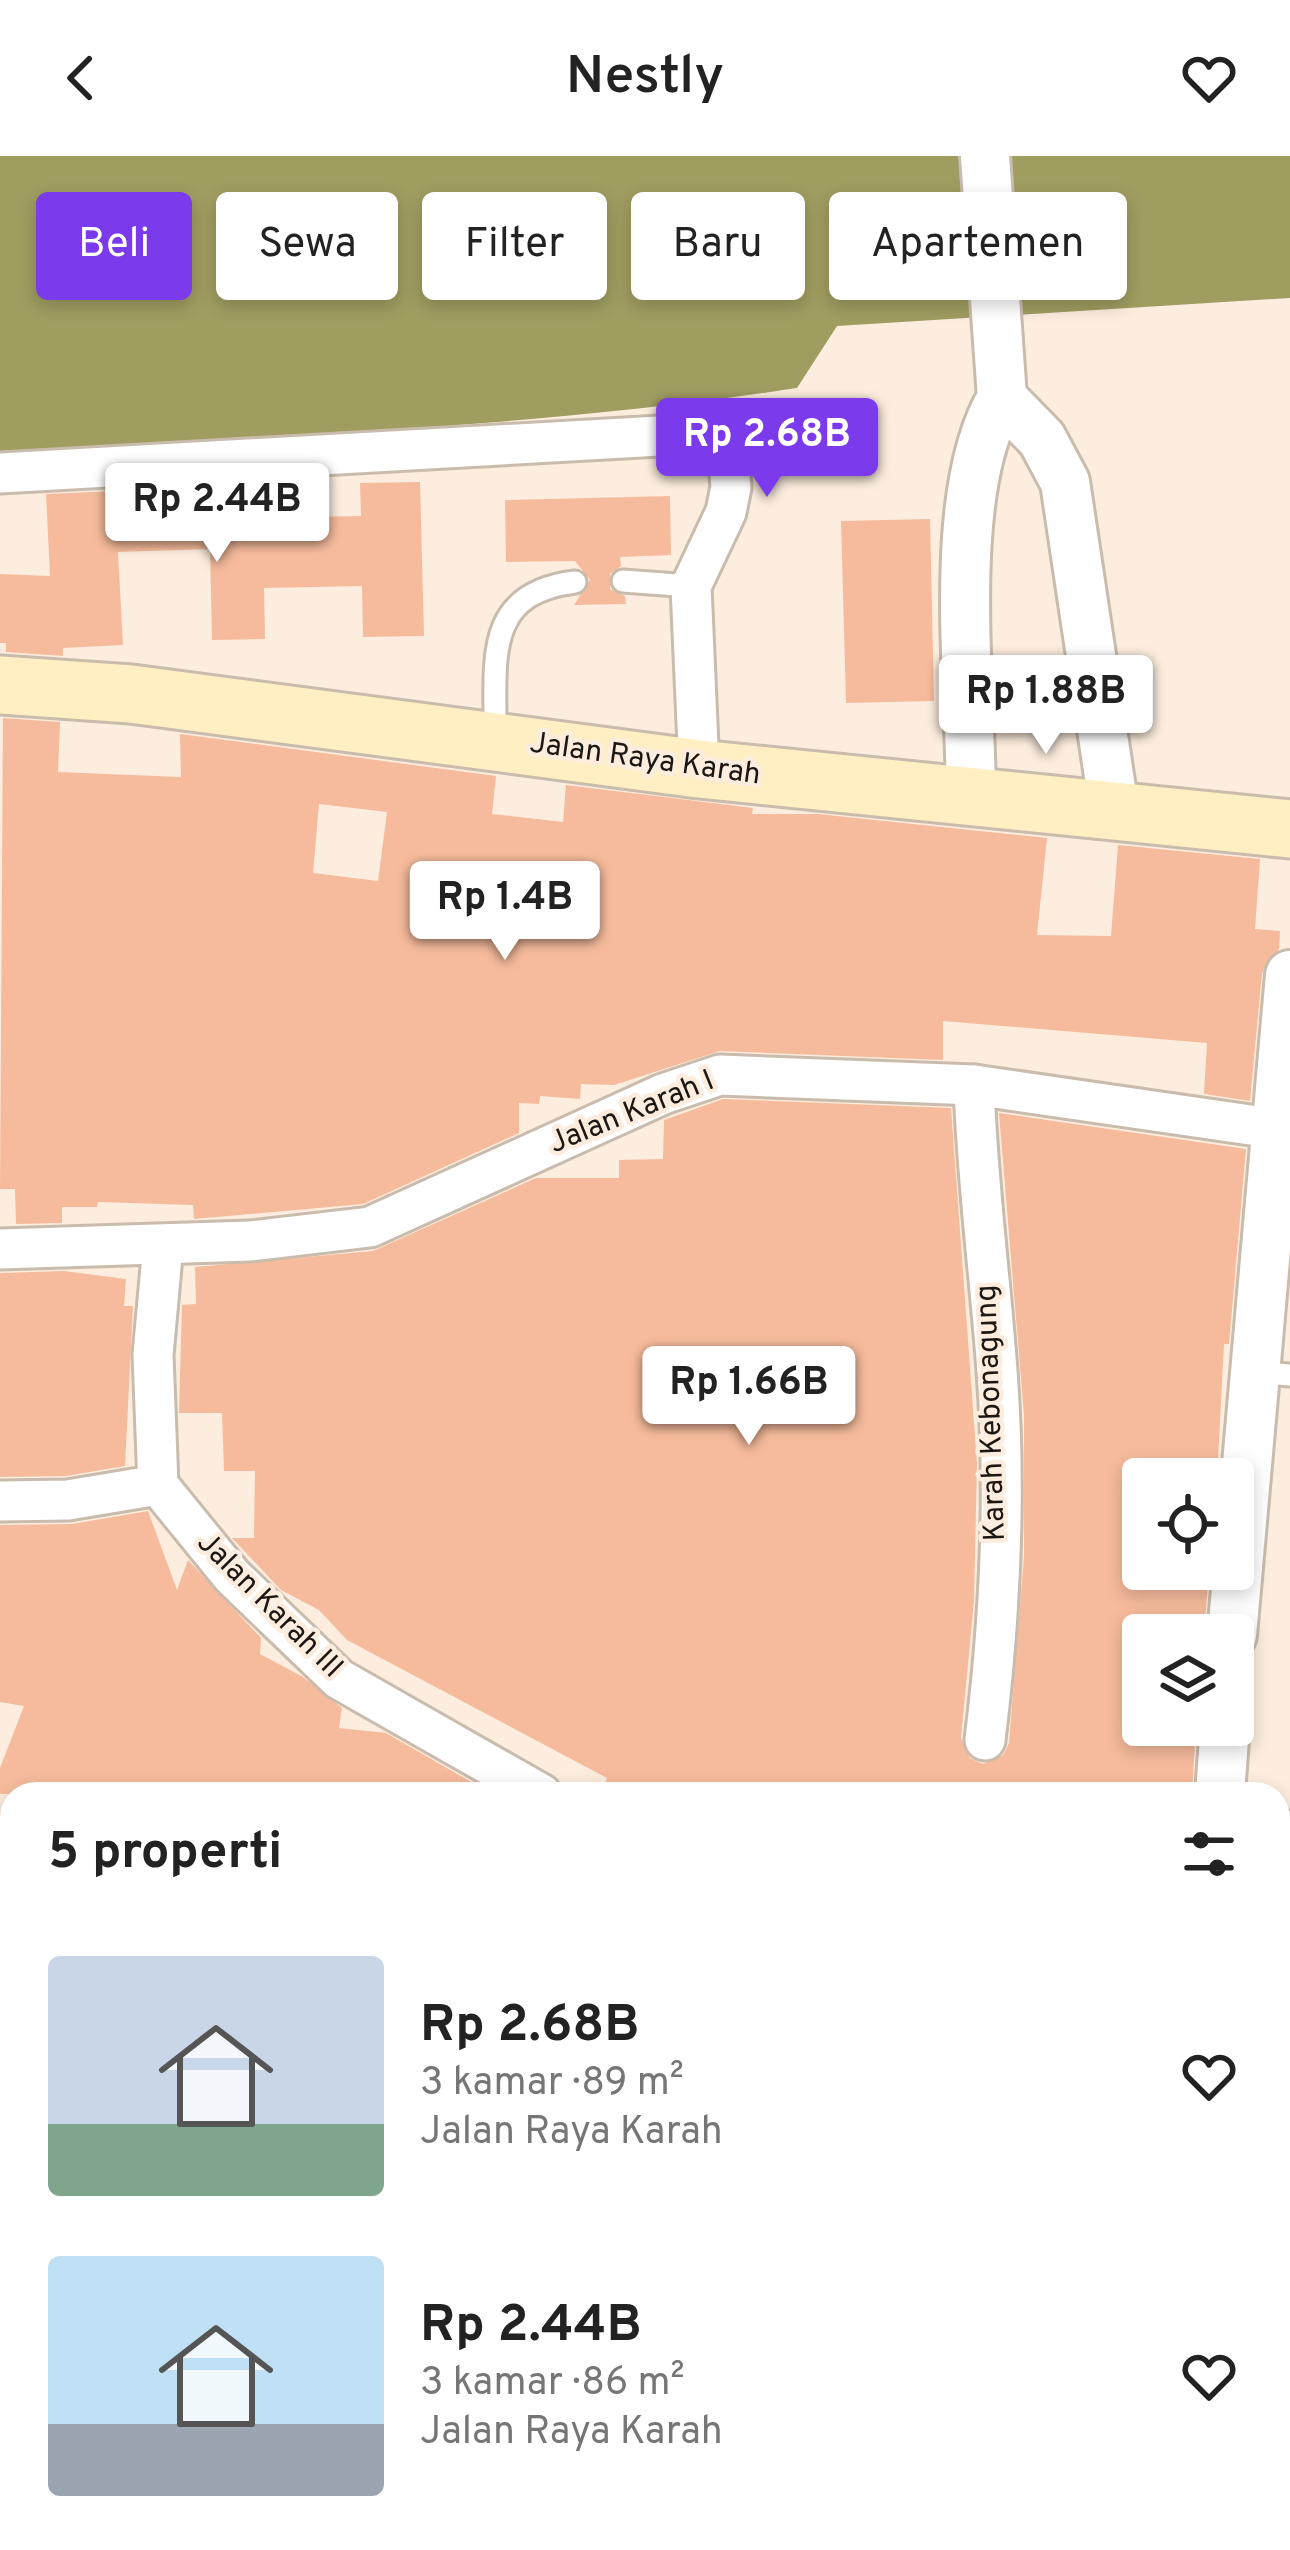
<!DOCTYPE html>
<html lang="id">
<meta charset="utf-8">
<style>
:root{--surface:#fff;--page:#f2f2f2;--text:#222;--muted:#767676;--accent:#7c3aed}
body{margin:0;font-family:Overpass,sans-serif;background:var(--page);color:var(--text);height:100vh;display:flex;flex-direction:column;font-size:45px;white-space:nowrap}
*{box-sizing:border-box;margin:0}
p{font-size:39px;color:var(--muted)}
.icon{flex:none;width:66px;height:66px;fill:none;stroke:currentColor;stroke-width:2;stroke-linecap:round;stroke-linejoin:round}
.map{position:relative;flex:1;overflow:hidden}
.panel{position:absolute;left:0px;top:1626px;width:1290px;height:768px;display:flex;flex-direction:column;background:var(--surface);border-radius:36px 36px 0 0;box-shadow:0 6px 18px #0003}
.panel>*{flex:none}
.hud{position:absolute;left:36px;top:36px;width:1218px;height:108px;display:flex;gap:24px}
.fabs{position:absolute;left:1122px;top:1302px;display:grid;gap:24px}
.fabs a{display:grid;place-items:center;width:132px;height:132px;border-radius:12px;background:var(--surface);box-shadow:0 6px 18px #0003;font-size:60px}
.price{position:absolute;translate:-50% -102px;padding:0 27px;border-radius:12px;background:#fff;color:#222;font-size:39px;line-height:78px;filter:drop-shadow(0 3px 6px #0008)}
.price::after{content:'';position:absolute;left:50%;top:72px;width:36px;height:27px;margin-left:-18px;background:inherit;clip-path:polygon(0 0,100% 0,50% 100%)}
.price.on{background:var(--accent);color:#fff}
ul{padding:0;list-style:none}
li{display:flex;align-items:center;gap:36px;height:300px;padding:0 48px}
li span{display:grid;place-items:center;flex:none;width:336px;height:240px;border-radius:12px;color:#555}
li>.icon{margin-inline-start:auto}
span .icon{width:144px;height:144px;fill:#fffc;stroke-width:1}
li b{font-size:51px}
h2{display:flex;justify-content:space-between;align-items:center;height:144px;padding:0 48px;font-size:51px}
.pill{padding:0 42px;border-radius:12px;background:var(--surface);box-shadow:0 6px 18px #0003;font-size:42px;line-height:108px}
.pill.on{background:var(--accent);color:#fff}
header{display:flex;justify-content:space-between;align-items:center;height:156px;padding:0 48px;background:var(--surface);font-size:54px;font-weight:600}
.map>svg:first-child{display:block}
.water{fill:#9f9d60}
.building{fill:#f6bb9c;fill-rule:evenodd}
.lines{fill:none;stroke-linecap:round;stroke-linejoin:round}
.service-casing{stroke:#cabcad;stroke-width:27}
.minor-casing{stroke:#cabcad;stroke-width:45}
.tertiary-casing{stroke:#cabcad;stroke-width:54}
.secondary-casing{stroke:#cabcad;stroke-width:63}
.service{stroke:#fff;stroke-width:21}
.minor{stroke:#fff;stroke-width:39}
.tertiary{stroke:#fff;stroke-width:48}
.secondary{stroke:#ffefc2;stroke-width:57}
.labels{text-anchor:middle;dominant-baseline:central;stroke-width:9;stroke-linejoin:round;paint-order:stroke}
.street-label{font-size:30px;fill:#1c1712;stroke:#fcedde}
</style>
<header><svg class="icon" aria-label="back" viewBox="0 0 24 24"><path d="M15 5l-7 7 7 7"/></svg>Nestly<svg class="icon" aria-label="heart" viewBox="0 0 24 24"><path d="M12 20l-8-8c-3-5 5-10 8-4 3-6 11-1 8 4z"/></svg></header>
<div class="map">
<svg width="1290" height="2394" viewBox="0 0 1290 2394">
<rect width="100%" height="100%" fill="#fcedde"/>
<path class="water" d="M0 0H1290V142L837 170 797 232C534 272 266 281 0 295Z"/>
<g class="building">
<polygon points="420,326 424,480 363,481 362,430 264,432 265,483 212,484 210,393 118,396 123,489 63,492 63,500 6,496 6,487 0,487 0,418 50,420 46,338 115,335 116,348 262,343 262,362 361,360 360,327"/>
<polygon points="670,340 671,399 620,401 621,410 610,418 610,433 625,440 626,448 574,449 590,424 575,405 506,406 505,344"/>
<polygon points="930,363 934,545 846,547 841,365"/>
<path d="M3 562 60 566 58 616 181 621 180 578 496 620 492 658 563 666 566 629 753 652 752 658H818L1047 682 1037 779 1111 780 1118 689 1260 703 1255 773 1280 775 1279 793 1262 817 1250 945 1204 938 1207 887 943 865V904L720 895 614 929 581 928 580 943 540 940 539 948 519 947V977L363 1048 194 1063 193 1049 98 1046 97 1051H62V1067L16 1068 15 1033H0ZM319 648 387 656 378 725 313 717Z"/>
<polygon points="723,943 951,952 977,1307 974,1445 961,1582 970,1602 983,1608 1003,1599 1009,1587 1024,1400 1024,1259 999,957 1246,993 1229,1188 1224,1188 1217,1323 1143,1323 1143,1413 1209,1413 1204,1479 1143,1479 1143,1569 1196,1569 1192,1638 602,1638 607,1622 347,1484 319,1454 281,1434 232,1382 254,1382 255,1315 224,1315 222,1257 179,1257 182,1149 196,1148 195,1111 373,1095 536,1022 619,1022 619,1004 663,1003 664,964"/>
<polygon points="64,1115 126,1123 124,1150 133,1150 125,1310 66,1320 0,1321 0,1117"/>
<polygon points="148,1355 177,1434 188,1404 261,1482 260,1498 303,1521 342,1552 339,1572 386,1577 492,1638 0,1638 0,1612 24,1550 0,1546 0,1369 72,1368"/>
</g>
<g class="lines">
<g class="service-casing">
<g id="service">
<polyline points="623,425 691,430"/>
<path d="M495 581C496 506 482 437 575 426"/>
<polyline points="1256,1216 1290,1219"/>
<polyline points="0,2128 12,2094"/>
</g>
</g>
<g class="minor-casing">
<g id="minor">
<polyline points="0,317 713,277 728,295 731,331 726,356 691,430 699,613"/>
<path d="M974 929C977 1025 990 1119 997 1215 1006 1336 1000 1463 985 1584"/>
<polyline points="0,1093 250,1085 370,1071 663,938 720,919 974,929 1278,973"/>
<polyline points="158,1329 232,1420 339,1523 541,1638"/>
<polyline points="158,1329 153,1199 163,1089"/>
<polyline points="0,1345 68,1344 158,1329"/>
<polyline points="1278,1674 1290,1675"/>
<polyline points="0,1804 12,1805"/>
<polyline points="1278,2152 1290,2154"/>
<polyline points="379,2394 382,2382"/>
<polyline points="614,2394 619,2382"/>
</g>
</g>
<g class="tertiary-casing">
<g id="tertiary">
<polyline points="1002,242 1042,283 1065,326 1114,653"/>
<path d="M971 642C971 529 945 336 1002 242L985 0"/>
<polyline points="1232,1479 1290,819"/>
<polyline points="1220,1638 1225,1569"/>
<polyline points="938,2394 944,2382"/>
</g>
</g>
<g class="secondary-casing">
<polyline id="secondary" points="0,529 131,538 699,613 1290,673"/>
</g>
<use href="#service" class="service"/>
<use href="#minor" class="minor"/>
<use href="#tertiary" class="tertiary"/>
<use href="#secondary" class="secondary"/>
</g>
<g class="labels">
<g class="street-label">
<text transform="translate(645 604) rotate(8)">Jalan Raya Karah</text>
<text transform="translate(632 957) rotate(-22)">Jalan Karah I</text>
<text transform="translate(992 1257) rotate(-92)">Karah Kebonagung</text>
<text transform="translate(269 1450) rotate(45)">Jalan Karah III</text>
</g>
</g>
</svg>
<div class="fabs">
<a><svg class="icon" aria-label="locate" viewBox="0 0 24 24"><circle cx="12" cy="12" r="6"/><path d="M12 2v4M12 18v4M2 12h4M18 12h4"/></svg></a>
<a><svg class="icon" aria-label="layers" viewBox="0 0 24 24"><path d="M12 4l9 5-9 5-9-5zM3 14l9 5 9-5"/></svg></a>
</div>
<b class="price on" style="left:767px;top:344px">Rp 2.68B</b>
<b class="price" style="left:217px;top:409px">Rp 2.44B</b>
<b class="price" style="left:1046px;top:601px">Rp 1.88B</b>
<b class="price" style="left:505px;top:807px">Rp 1.4B</b>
<b class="price" style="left:749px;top:1292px">Rp 1.66B</b>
<div class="hud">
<a class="pill on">Beli</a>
<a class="pill">Sewa</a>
<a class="pill">Filter</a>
<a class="pill">Baru</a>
<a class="pill">Apartemen</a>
</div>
<section class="panel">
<h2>5 properti<svg class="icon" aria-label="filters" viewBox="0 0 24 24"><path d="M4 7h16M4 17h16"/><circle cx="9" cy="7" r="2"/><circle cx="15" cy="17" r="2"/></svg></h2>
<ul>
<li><span style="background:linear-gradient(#c9d6e8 70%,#7fa58c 0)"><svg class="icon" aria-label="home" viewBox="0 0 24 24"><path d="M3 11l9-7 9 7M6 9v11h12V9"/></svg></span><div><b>Rp 2.68B</b><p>3 kamar · 89 m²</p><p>Jalan Raya Karah</p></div><svg class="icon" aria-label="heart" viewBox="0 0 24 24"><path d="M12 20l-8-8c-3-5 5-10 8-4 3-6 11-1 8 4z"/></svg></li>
<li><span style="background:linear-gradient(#bfe0f5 70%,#9aa5b1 0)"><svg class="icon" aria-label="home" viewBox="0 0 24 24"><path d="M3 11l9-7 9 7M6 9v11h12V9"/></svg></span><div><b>Rp 2.44B</b><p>3 kamar · 86 m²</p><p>Jalan Raya Karah</p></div><svg class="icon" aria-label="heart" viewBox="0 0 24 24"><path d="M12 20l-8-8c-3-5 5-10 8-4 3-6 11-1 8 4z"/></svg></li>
</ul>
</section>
</div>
